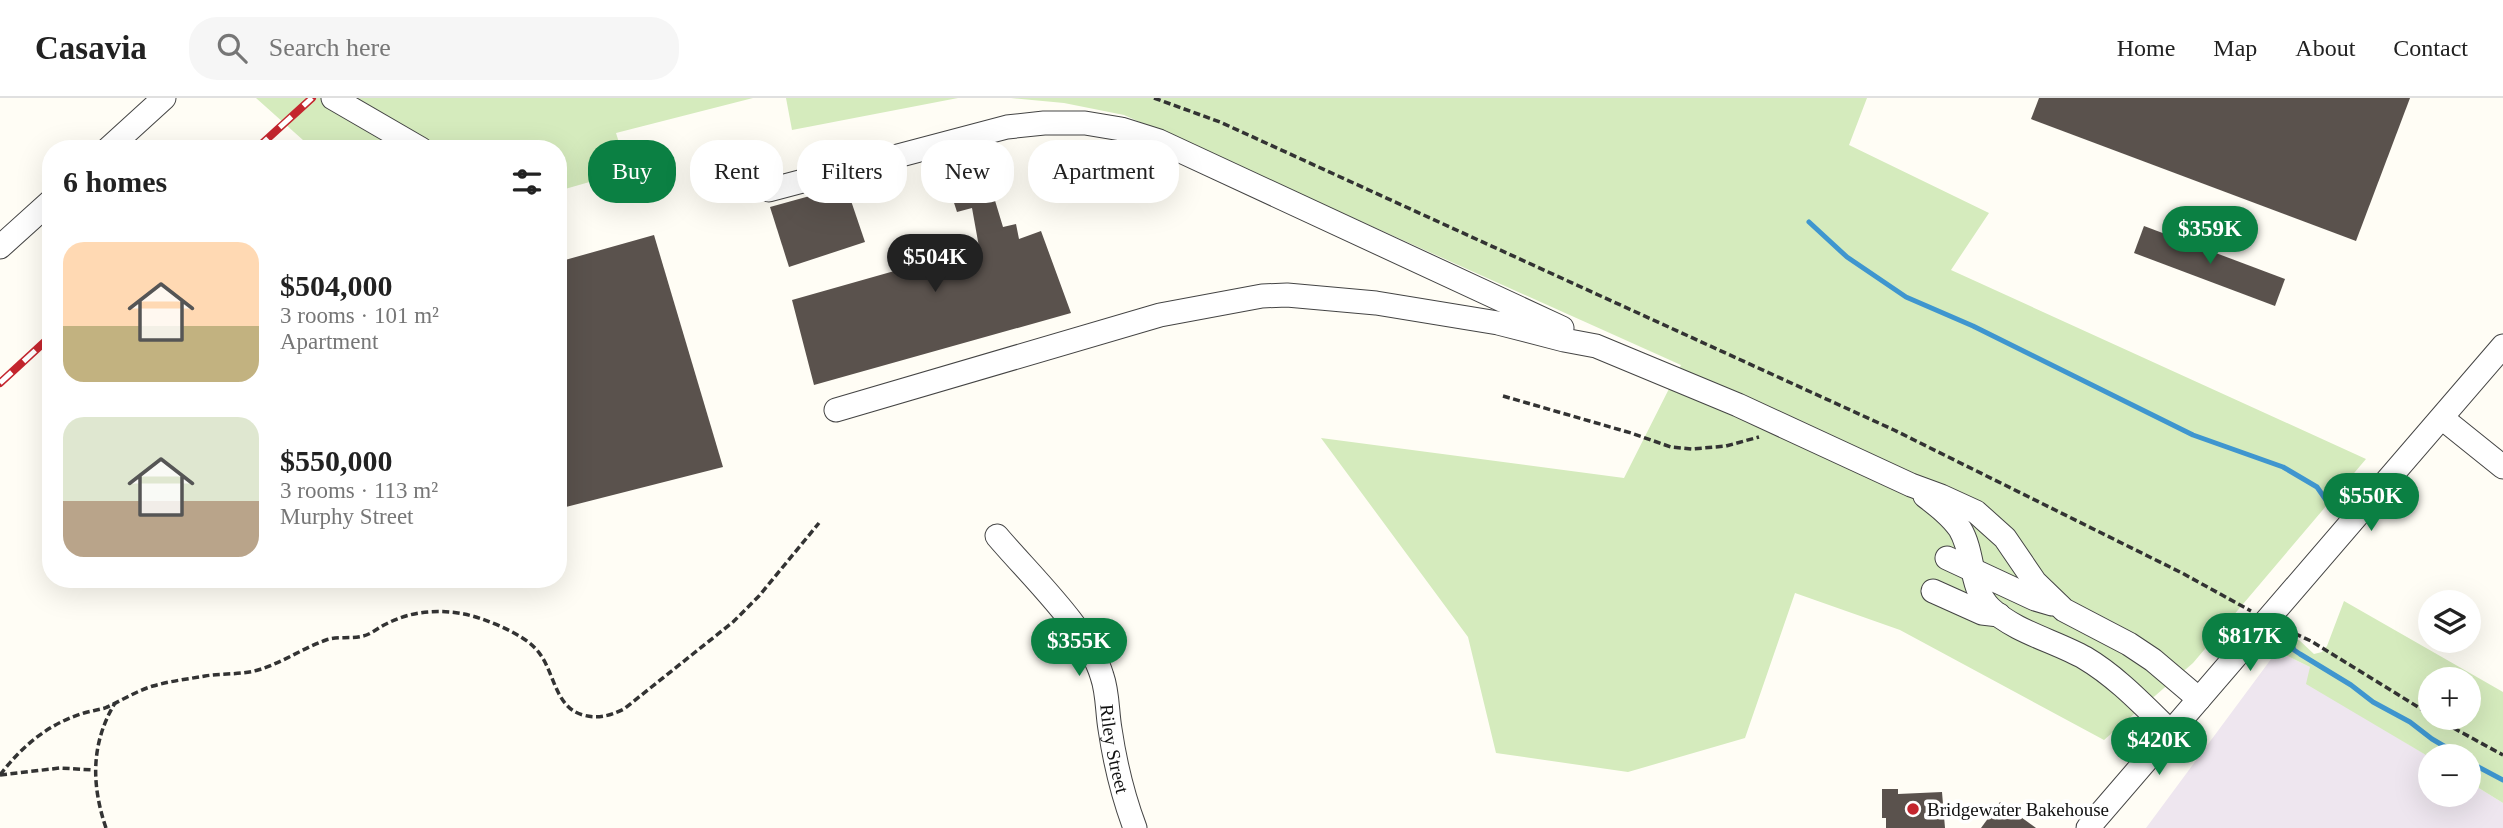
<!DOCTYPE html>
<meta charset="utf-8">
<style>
:root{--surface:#fff;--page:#f6f6f6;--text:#222;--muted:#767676;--line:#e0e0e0;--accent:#0b8043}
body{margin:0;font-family:Georgia,serif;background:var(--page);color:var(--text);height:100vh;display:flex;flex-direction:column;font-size:26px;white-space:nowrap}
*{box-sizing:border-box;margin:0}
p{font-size:23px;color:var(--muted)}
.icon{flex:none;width:38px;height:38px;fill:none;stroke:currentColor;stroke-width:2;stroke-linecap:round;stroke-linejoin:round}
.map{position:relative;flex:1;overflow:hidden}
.panel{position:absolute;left:42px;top:42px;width:525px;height:448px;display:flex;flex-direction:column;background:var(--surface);border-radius:28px;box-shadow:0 7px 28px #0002}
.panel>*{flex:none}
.banner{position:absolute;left:588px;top:42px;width:665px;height:63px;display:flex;gap:14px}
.controls{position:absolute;left:2418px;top:492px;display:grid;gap:14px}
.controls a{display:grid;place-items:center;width:63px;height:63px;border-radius:50%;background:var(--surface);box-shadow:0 7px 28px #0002;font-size:35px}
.price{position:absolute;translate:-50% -60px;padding:0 16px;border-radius:24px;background:var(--accent);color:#fff;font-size:23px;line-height:46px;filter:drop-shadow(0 2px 4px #0008)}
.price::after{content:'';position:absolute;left:50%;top:42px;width:21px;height:16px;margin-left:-10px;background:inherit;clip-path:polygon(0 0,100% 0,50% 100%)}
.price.current{background:#222;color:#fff}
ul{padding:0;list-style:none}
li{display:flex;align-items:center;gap:21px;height:175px;padding:0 21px}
li span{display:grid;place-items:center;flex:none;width:196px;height:140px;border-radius:21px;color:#555}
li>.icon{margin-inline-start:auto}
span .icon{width:84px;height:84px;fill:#fffc;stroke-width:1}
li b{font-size:30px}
h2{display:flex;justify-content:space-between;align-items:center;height:84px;padding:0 21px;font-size:30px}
.pill{padding:0 24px;border-radius:28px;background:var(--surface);box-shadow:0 7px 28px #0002;font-size:24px;line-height:63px}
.pill.current{background:var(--accent);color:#fff}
header{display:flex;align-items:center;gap:42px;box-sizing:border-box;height:98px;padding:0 35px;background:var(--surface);border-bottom:2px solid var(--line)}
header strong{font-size:33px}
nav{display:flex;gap:38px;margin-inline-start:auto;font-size:24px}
.search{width:490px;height:63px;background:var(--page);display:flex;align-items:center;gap:18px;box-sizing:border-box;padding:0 24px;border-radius:28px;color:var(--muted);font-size:26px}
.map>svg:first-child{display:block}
.industrial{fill:#eee6ef}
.green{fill:#d5ebbd;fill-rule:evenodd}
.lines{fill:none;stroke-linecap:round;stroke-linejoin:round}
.stream{stroke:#3f96cf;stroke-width:5}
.building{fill:#5a524d}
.minor-casing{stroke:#444;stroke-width:25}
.path{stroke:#333;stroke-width:3.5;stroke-dasharray:7 3.5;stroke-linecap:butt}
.minor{stroke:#fff;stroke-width:23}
.rail-casing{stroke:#c4262e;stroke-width:8}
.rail{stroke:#fff;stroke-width:5;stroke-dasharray:16;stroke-linecap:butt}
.poi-dot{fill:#c4262e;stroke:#fff;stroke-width:2.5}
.labels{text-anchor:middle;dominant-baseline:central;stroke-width:7;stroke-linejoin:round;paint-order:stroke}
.street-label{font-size:19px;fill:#111;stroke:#fff}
.poi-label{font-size:19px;fill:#111;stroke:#fff;text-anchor:start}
</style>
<header>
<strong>Casavia</strong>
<div class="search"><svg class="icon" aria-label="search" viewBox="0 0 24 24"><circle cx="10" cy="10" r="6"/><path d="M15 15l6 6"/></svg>Search here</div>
<nav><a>Home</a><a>Map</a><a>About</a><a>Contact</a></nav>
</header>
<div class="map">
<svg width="2503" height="730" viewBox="0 0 2503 730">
<rect width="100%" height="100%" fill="#fffdf5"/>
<polygon class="industrial" points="2277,553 2310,569 2372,624 2431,660 2431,696 2469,696 2469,684 2503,705 2503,730 2146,730"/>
<g class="green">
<polygon points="256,0 753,0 616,35 628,73 558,93 558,51 313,51"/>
<polygon points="786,0 958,0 792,32"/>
<polygon points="1011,0 1867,0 1849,47 1989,115 1951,172 2366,361 2193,565 2104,642 1900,532 1795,495 1745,640 1628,674 1496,655 1468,539 1321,340 1624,380 1681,267 1124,17 1064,5"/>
<path d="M2344 503 2503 594V705L2469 684V658H2431V660L2306 586 2310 569 2277 553 2285 543 2299 542 2314 556 2322 554 2327 548ZM2469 581V620H2431V581Z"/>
</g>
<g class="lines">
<g class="stream">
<polyline points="1809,124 1847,159 1906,199 1973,228 2193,337 2283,369 2317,389 2326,402"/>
<polyline points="2292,546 2294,552 2300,556 2351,587 2373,604 2410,624 2432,641 2461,658"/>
<polyline points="2469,664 2503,682"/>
</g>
</g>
<g class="building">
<polygon points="2039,0 2410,0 2356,143 2031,21"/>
<polygon points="980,53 1003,129 1016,126 1019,141 1041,133 1071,215 814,287 792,202 979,149 972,110 957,114 941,65"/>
<polygon points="846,88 865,144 789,169 770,109"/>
<polygon points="2144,128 2285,181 2275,208 2134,155"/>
<polygon points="654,137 723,369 558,411 558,164"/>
<polygon points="1882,691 1898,691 1898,696 1942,694 1945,730 1886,730 1886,720 1882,720"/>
<polygon points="2000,704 2036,730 1981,730"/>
</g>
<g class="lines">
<g class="minor-casing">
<g id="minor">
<polyline points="333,0 421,51"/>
<polyline points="108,51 164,0"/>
<polyline points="769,92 1007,29 1044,25 1085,25 1121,31 1159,43 1562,230"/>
<polyline points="0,149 51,103"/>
<polyline points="836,312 1160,217 1262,198 1287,197 1376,205 1498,225 1564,242 1596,248 1738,307 1911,387 1941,398 1976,414 2005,440 2035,484 2064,512 2129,546 2153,562 2199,601"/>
<polyline points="2442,320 2503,369"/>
<path d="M1925 398C1938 408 1951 418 1960 431 1975 456 1969 489 1990 510 2015 534 2055 543 2085 560 2117 579 2143 607 2170 633"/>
<path id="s1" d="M997 438C1029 476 1088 531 1102 578 1108 595 1107 614 1110 631 1115 665 1123 698 1135 730"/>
<polyline points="1947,460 2035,501 2052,506"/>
<polyline points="1933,493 1982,515 1999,517"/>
<polyline points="2088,730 2503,248"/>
</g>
</g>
<g class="path">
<polyline points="1154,0 1220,24 1894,332 2182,475 2251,513"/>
<polyline points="1503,298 1631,335 1671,349 1692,351 1726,348 1759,339"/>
<polyline points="2285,531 2311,543 2431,617"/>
<polyline points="2435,620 2503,657"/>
<path d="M0 677C22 648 48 626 84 615 91 613 98 612 105 610 121 603 136 593 153 588 170 583 188 581 205 578 223 575 241 577 258 572 282 565 303 550 326 542 338 538 351 541 363 538 372 536 379 529 386 526 411 513 438 511 464 516 484 520 521 535 535 550 555 570 553 609 583 617 598 621 610 618 624 611L733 524 759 498 819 425"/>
<polyline points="0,677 60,670 94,672"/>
<path d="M106 730C91 686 91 645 115 605"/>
</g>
<use href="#minor" class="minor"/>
<g class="rail-casing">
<g id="rail">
<polyline points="256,51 312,0"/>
<polyline points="0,285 51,238"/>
</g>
</g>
<use href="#rail" class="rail"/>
</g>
<circle class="poi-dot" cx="1913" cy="711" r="7"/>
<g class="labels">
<g class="street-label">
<text stroke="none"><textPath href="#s1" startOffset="250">Riley Street</textPath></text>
</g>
<g class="poi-label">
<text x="1927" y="711">Bridgewater Bakehouse</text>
</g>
</g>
</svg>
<div class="controls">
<a><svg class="icon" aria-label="layers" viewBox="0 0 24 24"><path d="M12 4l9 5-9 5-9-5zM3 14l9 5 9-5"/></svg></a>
<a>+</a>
<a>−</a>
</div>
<b class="price" style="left:2210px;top:168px">$359K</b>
<b class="price current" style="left:935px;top:196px">$504K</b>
<b class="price" style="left:2371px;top:435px">$550K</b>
<b class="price" style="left:2250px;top:575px">$817K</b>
<b class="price" style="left:1079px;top:580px">$355K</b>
<b class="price" style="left:2159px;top:679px">$420K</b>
<div class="banner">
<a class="pill current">Buy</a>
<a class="pill">Rent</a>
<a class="pill">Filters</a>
<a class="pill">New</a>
<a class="pill">Apartment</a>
</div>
<section class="panel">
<h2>6 homes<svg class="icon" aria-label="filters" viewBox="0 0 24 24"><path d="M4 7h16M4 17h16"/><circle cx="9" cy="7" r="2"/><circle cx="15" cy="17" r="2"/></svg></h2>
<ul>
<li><span style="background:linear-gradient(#ffd9b3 60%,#c2b280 0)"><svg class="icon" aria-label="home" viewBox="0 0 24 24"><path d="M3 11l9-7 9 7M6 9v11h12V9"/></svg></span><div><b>$504,000</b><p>3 rooms · 101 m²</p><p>Apartment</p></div></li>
<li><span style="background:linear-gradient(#dfe7d0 60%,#b9a48a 0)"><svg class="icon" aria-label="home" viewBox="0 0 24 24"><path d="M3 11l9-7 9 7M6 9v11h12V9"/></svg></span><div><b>$550,000</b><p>3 rooms · 113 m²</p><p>Murphy Street</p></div></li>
</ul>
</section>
</div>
